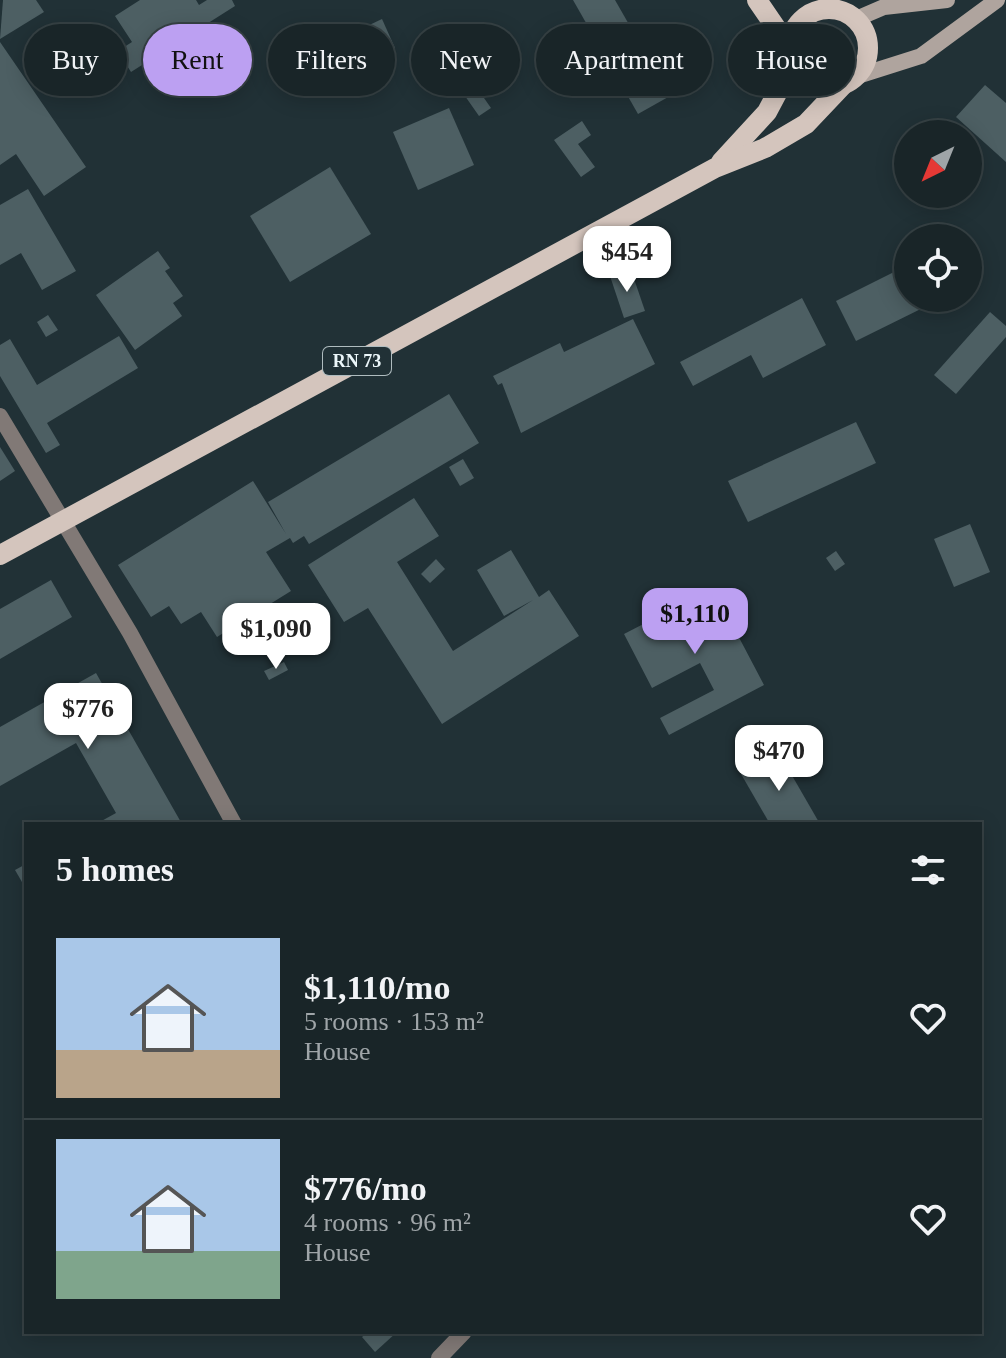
<!DOCTYPE html>
<meta charset="utf-8">
<style>
:root{--surface:#192528;--page:#263134;--text:#f1f3f6;--muted:#9fa5a8;--line:#374245;--accent:#bca0f2}
body{margin:0;font-family:Georgia,serif;background:var(--page);color:var(--text);height:100vh;display:flex;flex-direction:column;font-size:30px;white-space:nowrap}
*{box-sizing:border-box;margin:0}
p{font-size:26px;color:var(--muted)}
.icon{flex:none;width:44px;height:44px;fill:none;stroke:currentColor;stroke-width:2;stroke-linecap:round;stroke-linejoin:round}
.map{position:relative;flex:1;overflow:hidden}
.side{position:absolute;left:24px;top:822px;width:958px;height:512px;display:flex;flex-direction:column;background:var(--surface);border-radius:0px;box-shadow:0 4px 20px #0003,0 0 0 2px var(--line)}
.side>*{flex:none}
.hud{position:absolute;left:24px;top:24px;width:958px;height:72px;display:flex;gap:16px}
.needle{width:52px;rotate:223deg}
.buttons{position:absolute;left:894px;top:120px;display:grid;gap:16px}
.buttons a{display:grid;place-items:center;width:88px;height:88px;border-radius:50%;background:var(--surface);box-shadow:0 4px 20px #0003,0 0 0 2px var(--line);font-size:40px}
.price{position:absolute;translate:-50% -68px;padding:0 18px;border-radius:16px;background:#fff;color:#222;font-size:26px;line-height:52px;filter:drop-shadow(0 2px 4px #0008)}
.price::after{content:'';position:absolute;left:50%;top:48px;width:24px;height:18px;margin-left:-12px;background:inherit;clip-path:polygon(0 0,100% 0,50% 100%)}
.price.on{background:var(--accent);color:#111}
ul{padding:0;list-style:none}
li{display:flex;align-items:center;gap:24px;height:200px;padding:0 32px}
li+li{border-top:2px solid var(--line)}
li span{display:grid;place-items:center;flex:none;width:224px;height:160px;border-radius:0px;color:#555}
li>.icon{margin-inline-start:auto}
span .icon{width:96px;height:96px;fill:#fffc;stroke-width:1}
li b{font-size:34px}
h2{display:flex;justify-content:space-between;align-items:center;height:96px;padding:0 32px;font-size:34px}
.chip{padding:0 28px;border-radius:36px;background:var(--surface);box-shadow:0 4px 20px #0003,0 0 0 2px var(--line);font-size:28px;line-height:72px}
.chip.on{background:var(--accent);color:#111}
.map>svg:first-child{display:block}
.building{fill:#4d5f63}
.lines{fill:none;stroke-linecap:round;stroke-linejoin:round}
.minor{stroke:#817976;stroke-width:16}
.secondary{stroke:#afa49e;stroke-width:16}
.primary{stroke:#d4c5bd;stroke-width:20}
.labels{text-anchor:middle;dominant-baseline:central;stroke-width:8;stroke-linejoin:round;paint-order:stroke}
.shield{fill:#213136;stroke:#afbcbf;stroke-width:2}
.shield-label{font-size:18px;font-weight:bold;fill:#ecf7fa}
</style>
<div class="map">
<svg width="1006" height="1358" viewBox="0 0 1006 1358">
<rect width="100%" height="100%" fill="#213136"/>
<g class="building">
<polygon points="3,0 36,0 44,12 0,39"/>
<polygon points="140,0 196,0 199,5 207,0 232,0 235,6 131,72 118,51 132,42 115,16"/>
<polygon points="573,0 615,0 670,96 638,114"/>
<polygon points="382,19 395,48 376,57 363,28"/>
<polygon points="0,42 86,167 44,196 16,154 0,165"/>
<polygon points="497,53 513,81 484,98 491,108 479,116 458,86 470,78 481,93 468,70"/>
<polygon points="372,54 385,68 364,87 351,72"/>
<polygon points="985,85 1006,103 1006,162 956,117"/>
<polygon points="449,108 474,165 418,190 393,132"/>
<polygon points="582,121 591,135 578,144 595,167 581,177 554,140"/>
<polygon points="330,167 371,234 290,282 250,216"/>
<polygon points="28,189 76,271 42,290 21,253 0,265 0,205"/>
<polygon points="158,251 170,268 165,271 183,296 173,303 182,316 135,350 96,295"/>
<polygon points="968,255 980,280 968,286"/>
<polygon points="908,265 908,298 943,298 856,341 836,301"/>
<polygon points="631,270 645,311 624,318 610,276"/>
<polygon points="802,298 826,345 763,378 751,355 693,386 680,362"/>
<polygon points="990,312 1006,326 1006,337 956,394 934,375"/>
<polygon points="48,315 58,330 46,337 37,322"/>
<polygon points="633,319 655,364 521,433 502,383 498,385 493,376 560,343 564,352"/>
<polygon points="119,336 138,368 47,423 60,445 46,453 0,376 0,345 10,339 37,385"/>
<polygon points="449,394 479,443 309,544 304,536 293,543 290,538 266,552 291,591 217,637 201,612 181,624 169,606 151,617 118,565 253,481 286,534 268,502"/>
<polygon points="856,422 876,463 748,522 728,481"/>
<polygon points="0,447 15,471 0,481"/>
<polygon points="463,459 474,478 460,486 449,467"/>
<polygon points="414,498 439,536 397,562 453,651 533,600 504,616 477,570 511,550 539,597 549,590 579,636 442,724 368,608 344,622 308,565"/>
<polygon points="970,524 990,572 954,587 934,539"/>
<polygon points="836,551 845,564 835,571 826,558"/>
<polygon points="436,559 445,569 430,583 421,574"/>
<polygon points="51,580 72,617 0,659 0,609"/>
<polygon points="713,588 764,685 669,735 660,718 714,690 700,663 652,688 624,634"/>
<polygon points="284,662 288,670 269,680 264,671"/>
<polygon points="96,673 182,824 96,824 116,813 76,743 0,786 0,727"/>
<polygon points="779,753 820,824 770,824 741,774"/>
<polygon points="26,864 26,889 15,870"/>
<polygon points="368,1332 397,1332 375,1352 362,1337"/>
</g>
<g class="lines">
<g class="minor">
<polyline points="0,416 130,633 234,824"/>
<polyline points="439,1358 464,1332"/>
</g>
<g class="secondary">
<polyline points="856,19 884,7 947,0"/>
<polyline points="858,76 921,56 997,0"/>
</g>
<g class="primary">
<polyline points="757,0 789,47"/>
<circle cx="829" cy="48" r="39"/>
<polyline points="721,162 767,112 793,63"/>
<polyline points="0,555 715,168 765,148 806,124 842,86"/>
</g>
</g>
<g class="labels">
<rect class="shield" x="323" y="347" width="68" height="28" rx="6"/>
<g class="shield-label">
<text x="357" y="361">RN 73</text>
</g>
</g>
</svg>
<div class="buttons">
<a><svg class="needle" viewBox="-14 -14 28 28"><path d="M0-13l5 13h-10z" fill="#e53935"/><path d="M0 13l5-13h-10z" fill="#9fa5a8"/></svg></a>
<a><svg class="icon" aria-label="locate" viewBox="0 0 24 24"><circle cx="12" cy="12" r="6"/><path d="M12 2v4M12 18v4M2 12h4M18 12h4"/></svg></a>
</div>
<b class="price" style="left:627px;top:294px">$454</b>
<b class="price on" style="left:695px;top:656px">$1,110</b>
<b class="price" style="left:276px;top:671px">$1,090</b>
<b class="price" style="left:88px;top:751px">$776</b>
<b class="price" style="left:779px;top:793px">$470</b>
<div class="hud">
<a class="chip">Buy</a>
<a class="chip on">Rent</a>
<a class="chip">Filters</a>
<a class="chip">New</a>
<a class="chip">Apartment</a>
<a class="chip">House</a>
</div>
<section class="side">
<h2>5 homes<svg class="icon" aria-label="filters" viewBox="0 0 24 24"><path d="M4 7h16M4 17h16"/><circle cx="9" cy="7" r="2"/><circle cx="15" cy="17" r="2"/></svg></h2>
<ul>
<li><span style="background:linear-gradient(#a9c7e8 70%,#b9a48a 0)"><svg class="icon" aria-label="home" viewBox="0 0 24 24"><path d="M3 11l9-7 9 7M6 9v11h12V9"/></svg></span><div><b>$1,110/mo</b><p>5 rooms · 153 m²</p><p>House</p></div><svg class="icon" aria-label="heart" viewBox="0 0 24 24"><path d="M12 20l-8-8c-3-5 5-10 8-4 3-6 11-1 8 4z"/></svg></li>
<li><span style="background:linear-gradient(#a9c7e8 70%,#7fa58c 0)"><svg class="icon" aria-label="home" viewBox="0 0 24 24"><path d="M3 11l9-7 9 7M6 9v11h12V9"/></svg></span><div><b>$776/mo</b><p>4 rooms · 96 m²</p><p>House</p></div><svg class="icon" aria-label="heart" viewBox="0 0 24 24"><path d="M12 20l-8-8c-3-5 5-10 8-4 3-6 11-1 8 4z"/></svg></li>
</ul>
</section>
</div>
